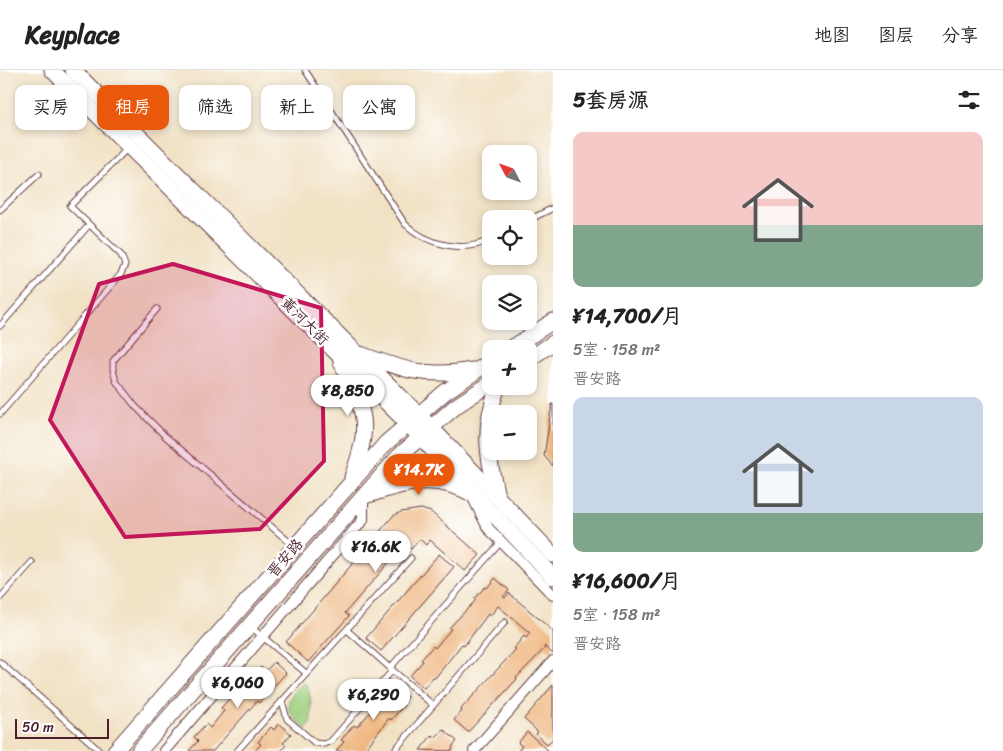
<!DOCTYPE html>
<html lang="zh">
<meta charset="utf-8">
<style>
:root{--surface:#fff;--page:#f6f6f6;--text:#222;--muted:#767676;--line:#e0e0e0;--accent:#ea580c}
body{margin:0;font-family:Sriracha,"LXGW WenKai TC",sans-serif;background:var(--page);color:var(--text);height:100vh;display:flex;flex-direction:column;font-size:19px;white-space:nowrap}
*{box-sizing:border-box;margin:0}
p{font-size:16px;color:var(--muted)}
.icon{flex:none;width:28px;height:28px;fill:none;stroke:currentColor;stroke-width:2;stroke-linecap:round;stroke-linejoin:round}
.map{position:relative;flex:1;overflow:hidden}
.drawer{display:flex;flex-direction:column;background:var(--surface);width:450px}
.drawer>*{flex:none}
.banner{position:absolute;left:15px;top:15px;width:462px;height:45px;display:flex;gap:10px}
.needle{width:32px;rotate:311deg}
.fabs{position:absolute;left:482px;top:75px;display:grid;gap:10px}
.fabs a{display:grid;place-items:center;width:55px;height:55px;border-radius:10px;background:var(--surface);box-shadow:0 2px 8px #0003;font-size:25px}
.scale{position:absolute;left:15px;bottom:12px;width:94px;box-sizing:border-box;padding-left:5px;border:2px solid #4a1f2b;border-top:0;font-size:14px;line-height:18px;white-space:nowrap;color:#4a1f2b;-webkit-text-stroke:4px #fff;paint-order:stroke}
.price{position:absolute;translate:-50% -42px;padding:0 11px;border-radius:18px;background:#fff;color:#222;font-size:16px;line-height:32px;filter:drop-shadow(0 1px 2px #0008)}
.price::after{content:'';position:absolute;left:50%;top:30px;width:15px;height:11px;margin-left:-8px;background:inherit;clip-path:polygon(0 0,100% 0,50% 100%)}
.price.selected{background:var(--accent);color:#fff}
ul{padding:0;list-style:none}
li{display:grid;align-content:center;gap:10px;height:265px;padding:0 20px}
li span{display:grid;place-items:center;height:155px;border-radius:10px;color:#555}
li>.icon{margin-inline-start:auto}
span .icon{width:90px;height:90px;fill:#fffc;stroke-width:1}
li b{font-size:21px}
h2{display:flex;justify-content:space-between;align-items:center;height:60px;padding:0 20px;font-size:21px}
.pill{padding:0 18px;border-radius:10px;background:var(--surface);box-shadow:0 2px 8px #0003;font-size:18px;line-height:45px}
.pill.selected{background:var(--accent);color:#fff}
header{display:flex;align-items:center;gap:30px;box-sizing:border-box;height:70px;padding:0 25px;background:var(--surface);border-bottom:1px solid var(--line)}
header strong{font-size:24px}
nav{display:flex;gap:28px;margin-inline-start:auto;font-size:18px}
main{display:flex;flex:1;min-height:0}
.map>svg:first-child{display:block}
.green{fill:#9ece7d;stroke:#747654}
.building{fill:#efb882}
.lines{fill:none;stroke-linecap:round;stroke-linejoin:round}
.service-casing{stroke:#633c42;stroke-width:7}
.minor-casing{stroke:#633c42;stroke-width:12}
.secondary-casing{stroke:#633c42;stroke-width:17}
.service{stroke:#fff;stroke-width:5}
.minor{stroke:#fff;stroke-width:10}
.secondary{stroke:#fff;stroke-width:15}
.marked{fill:#c2185b;fill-opacity:0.2;stroke:#c2185b;stroke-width:4;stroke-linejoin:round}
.labels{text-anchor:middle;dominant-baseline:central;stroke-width:5;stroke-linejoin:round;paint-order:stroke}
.street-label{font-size:15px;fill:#4a1f2b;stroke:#fff}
</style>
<header>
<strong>Keyplace</strong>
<nav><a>地图</a><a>图层</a><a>分享</a></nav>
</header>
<main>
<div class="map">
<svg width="553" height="681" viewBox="0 0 553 681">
<rect width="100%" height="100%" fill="#fff"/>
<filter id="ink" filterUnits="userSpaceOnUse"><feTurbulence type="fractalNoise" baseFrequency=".02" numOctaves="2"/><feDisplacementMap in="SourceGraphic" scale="10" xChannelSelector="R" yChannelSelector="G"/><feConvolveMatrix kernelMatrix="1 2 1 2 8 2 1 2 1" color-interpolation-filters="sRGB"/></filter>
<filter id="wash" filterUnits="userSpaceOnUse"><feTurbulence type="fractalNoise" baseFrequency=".0096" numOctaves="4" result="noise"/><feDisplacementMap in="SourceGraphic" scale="20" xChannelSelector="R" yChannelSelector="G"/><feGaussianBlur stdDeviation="1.12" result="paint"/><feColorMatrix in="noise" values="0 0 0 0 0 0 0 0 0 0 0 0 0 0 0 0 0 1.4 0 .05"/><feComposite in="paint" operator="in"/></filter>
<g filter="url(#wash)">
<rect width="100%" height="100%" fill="#f1e2c5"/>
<path class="green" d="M305 613C311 619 315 653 306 659 294 648 282 639 293 623 296 618 299 615 305 613Z"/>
<g id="blocks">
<g class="building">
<polygon points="552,334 553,334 553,396 544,386"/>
<polygon points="421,439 431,442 480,485 465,501 430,470 426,475 420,469 411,479 405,474 345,543 349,546 308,592 286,572 393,446 401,442"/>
<polygon points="439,484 454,497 381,581 366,568"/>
<polygon points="495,508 509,520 503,527 505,528 509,523 553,561 553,584 544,576 545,578 516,608 517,609 468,662 454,650 462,641 461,639 516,579 514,578 524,566 526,568 530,563 498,536 490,546 488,544 464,576 462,574 435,608 433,607 424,618 410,606 423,591 421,590 433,576 435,578 451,559 449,558 476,530 474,529 485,517 487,518"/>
<polygon points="274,592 286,603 259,633 257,631 213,681 189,681 198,671 194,667 206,654 210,658 224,641 221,638 232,625 236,628 243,619 247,622 255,613 251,609 261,597 266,601"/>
<polygon points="393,615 407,627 402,633 404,635 391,650 389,648 364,681 336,681 344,672 341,670 354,655 357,657 373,639 370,636 383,621 386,624"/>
<polygon points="553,615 553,669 547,674 536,664 538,662 524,649"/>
<polygon points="279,653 291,664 283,673 286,675 281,681 255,681 261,674 258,672 271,657 274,660"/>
<polygon points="443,659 457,671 452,677 453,679 452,681 420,680 432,665 435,668"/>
<polygon points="527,662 549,681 518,681 522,676 518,673"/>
</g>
</g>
</g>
<g filter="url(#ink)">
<use href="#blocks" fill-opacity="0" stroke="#633c42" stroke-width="1"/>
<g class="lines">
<g class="service-casing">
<g id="service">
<path d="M305 0 405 154C427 175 464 184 491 169"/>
<polyline points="0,140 39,104"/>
<polyline points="529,150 553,138"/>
<polyline points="157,239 113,291 113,300 116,311 135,336 165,366 294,476"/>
<polyline points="0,256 89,155"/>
<polyline points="0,344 121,204 125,195 121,185 70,136 127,79"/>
<polyline points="0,528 32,492"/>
<polyline points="251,557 306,603"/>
<polyline points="0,592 100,681"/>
<polyline points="282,631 287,649 315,673 324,674 331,671 391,602 390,598 347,560"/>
<polyline points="433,635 390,598 501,472"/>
<polyline points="237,681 411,488"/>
<polyline points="394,681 505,552"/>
</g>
</g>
<g class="minor-casing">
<g id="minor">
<polyline points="473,428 488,458 553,525"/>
<polyline points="164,681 363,450 363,427"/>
<polyline points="474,681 553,591"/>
</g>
</g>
<g class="secondary-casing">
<g id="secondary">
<polyline points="52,0 407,353 553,507"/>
<polyline points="73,0 421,347 553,485"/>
<polyline points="510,279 553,251"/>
<path d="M360 284C404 300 425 308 473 300"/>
<polyline points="529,289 553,273"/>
<path d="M341 292C365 343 372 352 352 407"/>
<path d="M365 426C405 414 431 402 472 424"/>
<path d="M497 426C487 381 482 361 498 316"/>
<polyline points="115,681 386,373 445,322 491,291"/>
<polyline points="139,681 399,386 456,336 491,313"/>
</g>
</g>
<use href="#service" class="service"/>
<use href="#minor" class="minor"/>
<use href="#secondary" class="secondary"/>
</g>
</g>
<path class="marked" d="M173 194 321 238 324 391 260 459 125 467 50 350 99 214Z"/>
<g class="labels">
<g class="street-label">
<text transform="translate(305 251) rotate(45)">黄河大街</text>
<text transform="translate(285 488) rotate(-49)">晋安路</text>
</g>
</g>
</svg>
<div class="fabs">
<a><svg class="needle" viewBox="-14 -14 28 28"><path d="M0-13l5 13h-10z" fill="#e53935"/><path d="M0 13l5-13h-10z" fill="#767676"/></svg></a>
<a><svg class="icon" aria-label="locate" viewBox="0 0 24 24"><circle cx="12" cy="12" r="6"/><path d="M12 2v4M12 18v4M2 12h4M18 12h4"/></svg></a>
<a><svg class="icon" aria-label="layers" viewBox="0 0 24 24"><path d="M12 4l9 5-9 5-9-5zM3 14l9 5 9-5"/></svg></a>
<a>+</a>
<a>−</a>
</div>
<div class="scale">50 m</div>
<b class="price" style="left:348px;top:347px">¥8,850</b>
<b class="price selected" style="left:419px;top:426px">¥14.7K</b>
<b class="price" style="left:376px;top:503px">¥16.6K</b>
<b class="price" style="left:238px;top:639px">¥6,060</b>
<b class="price" style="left:374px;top:651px">¥6,290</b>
<div class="banner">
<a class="pill">买房</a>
<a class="pill selected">租房</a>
<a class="pill">筛选</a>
<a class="pill">新上</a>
<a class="pill">公寓</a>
</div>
</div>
<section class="drawer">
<h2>5套房源<svg class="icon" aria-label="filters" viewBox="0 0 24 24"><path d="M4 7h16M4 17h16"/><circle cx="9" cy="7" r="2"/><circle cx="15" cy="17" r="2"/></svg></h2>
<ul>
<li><span style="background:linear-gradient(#f6c9c9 60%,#7fa58c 0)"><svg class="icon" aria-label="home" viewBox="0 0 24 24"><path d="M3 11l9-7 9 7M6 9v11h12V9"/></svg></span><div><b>¥14,700/月</b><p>5室 · 158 m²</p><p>晋安路</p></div></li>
<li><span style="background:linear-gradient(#c9d6e8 75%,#7fa58c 0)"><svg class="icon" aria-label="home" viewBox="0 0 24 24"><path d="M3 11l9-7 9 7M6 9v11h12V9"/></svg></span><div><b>¥16,600/月</b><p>5室 · 158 m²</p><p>晋安路</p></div></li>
</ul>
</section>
</main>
